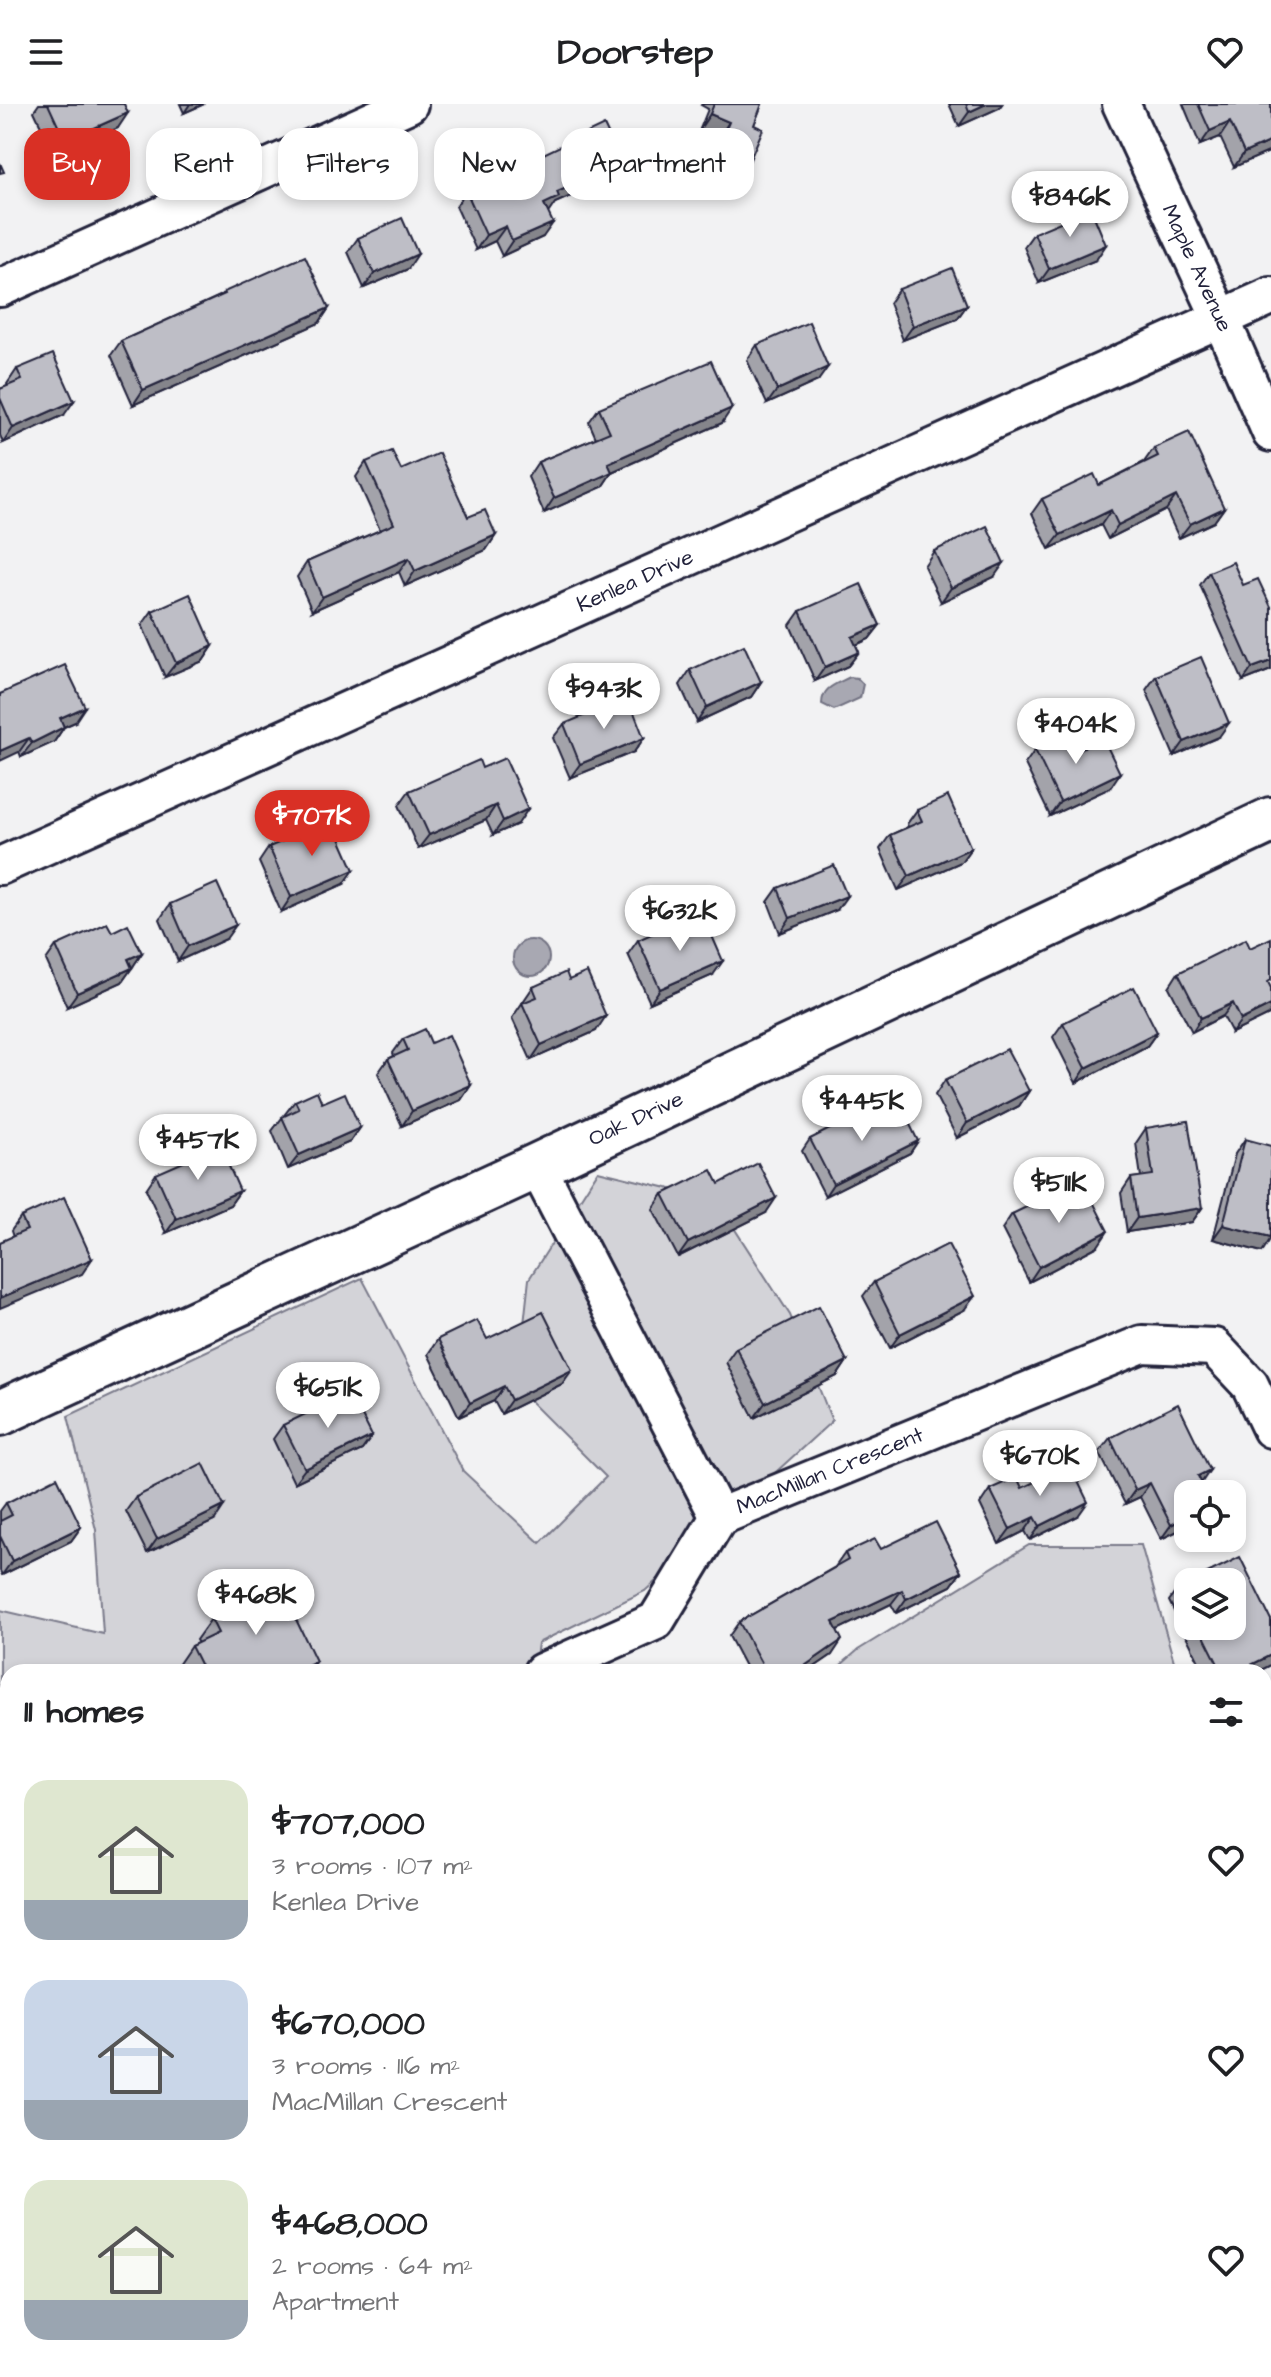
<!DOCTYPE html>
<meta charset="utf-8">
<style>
:root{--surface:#fff;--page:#f2f2f2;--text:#202124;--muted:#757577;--accent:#d93025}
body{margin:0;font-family:"Architects Daughter",sans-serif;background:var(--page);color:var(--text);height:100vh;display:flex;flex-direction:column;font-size:30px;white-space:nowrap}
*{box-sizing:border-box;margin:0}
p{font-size:26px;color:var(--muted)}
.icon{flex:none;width:44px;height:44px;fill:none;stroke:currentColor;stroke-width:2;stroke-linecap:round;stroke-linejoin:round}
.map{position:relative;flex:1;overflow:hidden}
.drawer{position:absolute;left:0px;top:1560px;width:1272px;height:714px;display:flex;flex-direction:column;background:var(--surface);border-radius:24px 24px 0 0;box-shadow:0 4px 12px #0003}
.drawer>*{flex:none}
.hud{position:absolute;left:24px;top:24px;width:800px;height:72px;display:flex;gap:16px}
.fabs{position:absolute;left:1174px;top:1376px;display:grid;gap:16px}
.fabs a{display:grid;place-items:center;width:72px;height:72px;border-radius:16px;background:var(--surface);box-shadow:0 4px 12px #0003;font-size:40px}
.price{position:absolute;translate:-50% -68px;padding:0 18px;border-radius:28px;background:#fff;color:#222;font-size:26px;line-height:52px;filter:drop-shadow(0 2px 4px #0008)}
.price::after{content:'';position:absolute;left:50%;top:48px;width:24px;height:18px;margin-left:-12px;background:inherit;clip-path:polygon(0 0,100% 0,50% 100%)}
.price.active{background:var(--accent);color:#fff}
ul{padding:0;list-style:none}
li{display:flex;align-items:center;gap:24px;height:200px;padding:0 24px}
li span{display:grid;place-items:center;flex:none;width:224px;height:160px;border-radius:24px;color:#555}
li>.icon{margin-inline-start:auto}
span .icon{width:96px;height:96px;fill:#fffc;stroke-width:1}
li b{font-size:34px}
h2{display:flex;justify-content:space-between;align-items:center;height:96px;padding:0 24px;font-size:34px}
.chip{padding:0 28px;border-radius:24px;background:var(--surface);box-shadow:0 4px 12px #0003;font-size:28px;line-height:72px}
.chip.active{background:var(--accent);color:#fff}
header{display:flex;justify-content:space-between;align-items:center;height:104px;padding:0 24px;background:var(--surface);font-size:36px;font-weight:700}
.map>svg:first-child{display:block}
.green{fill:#d3d3d8;stroke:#7a7a8a;stroke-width:2}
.water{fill:#a8a8b2;stroke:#727282;stroke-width:2}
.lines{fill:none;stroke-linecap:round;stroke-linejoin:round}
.minor-casing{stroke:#22223b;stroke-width:42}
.tertiary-casing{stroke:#22223b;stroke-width:50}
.minor{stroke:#fff;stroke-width:36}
.tertiary{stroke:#fff;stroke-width:44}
.wall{fill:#a3a3aa;stroke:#22223b;stroke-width:2}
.shaded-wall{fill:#85858b;stroke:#22223b;stroke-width:2}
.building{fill:#bebec6;stroke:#22223b;stroke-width:2}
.labels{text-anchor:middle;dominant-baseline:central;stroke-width:6;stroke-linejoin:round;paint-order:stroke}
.street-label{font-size:22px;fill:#22223b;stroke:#fff}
</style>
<header><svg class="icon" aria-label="menu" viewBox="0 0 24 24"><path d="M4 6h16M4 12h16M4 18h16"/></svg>Doorstep<svg class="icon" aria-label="heart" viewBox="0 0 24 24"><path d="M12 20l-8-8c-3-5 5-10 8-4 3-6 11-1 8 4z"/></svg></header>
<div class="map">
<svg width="1271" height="2273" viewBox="0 0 1271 2273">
<rect width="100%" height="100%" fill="#f2f2f3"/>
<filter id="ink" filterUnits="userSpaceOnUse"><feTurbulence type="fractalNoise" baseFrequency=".0125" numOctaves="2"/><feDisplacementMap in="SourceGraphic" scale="16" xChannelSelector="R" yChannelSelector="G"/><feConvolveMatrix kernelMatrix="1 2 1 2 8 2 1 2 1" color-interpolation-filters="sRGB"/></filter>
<g filter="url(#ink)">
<g class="green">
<polygon points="598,1067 716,1096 790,1211 832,1317 645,1487 538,1539 534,1568 8,1568 8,2266 390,2266 394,2273 0,2273 0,1506 103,1530 96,1426 68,1312 362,1174 463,1367 540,1439 606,1373 517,1284 529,1175"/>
<polygon points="1029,1441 1141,1441 1177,1568 833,1568 858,1546"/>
<polygon points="704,2266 1029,2266 1003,2273 704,2273"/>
</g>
<g class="water">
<path d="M850 573 857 574 863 580 860 594 834 606 822 600C822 583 837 580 850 573Z"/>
<circle cx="531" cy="854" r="18"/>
</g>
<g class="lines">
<g class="minor-casing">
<g id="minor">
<polyline points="1121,0 1221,215 1271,329"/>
<polyline points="0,184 409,0"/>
<polyline points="0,762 1271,192"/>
<polyline points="537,1062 719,1413"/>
<polyline points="542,1568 656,1517 719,1413 1142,1240 1214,1243 1250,1281 1271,1325"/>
<polyline points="1271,2156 1271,2180"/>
</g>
</g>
<g class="tertiary-casing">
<polyline id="tertiary" points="0,1309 537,1062 1271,716"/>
</g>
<use href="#minor" class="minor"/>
<use href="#tertiary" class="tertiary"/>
</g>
<g class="wall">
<polygon points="39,0 124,0 118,24 55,52 34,7"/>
<polygon points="180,0 204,0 184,9"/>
<polygon points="702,0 762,0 754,21 738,74 706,61 719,33 700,25 708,5 701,1"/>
<polygon points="949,0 1002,0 999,4 959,22"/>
<polygon points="1183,0 1271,0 1271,47 1234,63 1220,33 1200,41"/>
<polygon points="612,38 628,67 555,99 548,108 543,133 502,152 495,137 476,146 456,102 466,87"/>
<polygon points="1034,129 1096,156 1039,179 1024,143"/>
<polygon points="358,134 408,165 364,184 348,148"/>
<polygon points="899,185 967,201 957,215 903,236 889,199"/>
<polygon points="224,188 329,204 319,219 133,301 111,251 121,237 222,191"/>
<polygon points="757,241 818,277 767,300 747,256"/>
<polygon points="17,265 64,311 3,339 0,331 0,285 8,282 7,280"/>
<polygon points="599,304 722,319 612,368 602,383 544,409 528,373 538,358 596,334 589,318"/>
<polygon points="1154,344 1224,404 1214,418 1179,434 1166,406 1108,435 1101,421 1049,445 1032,409 1042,395 1099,381 1144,358"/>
<polygon points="366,358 401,366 496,431 486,446 405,482 399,468 312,507 297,473 307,458 380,426 356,373"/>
<polygon points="934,447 994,473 941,498 924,462"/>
<polygon points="1209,468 1243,481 1271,503 1271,566 1243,577 1200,481"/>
<polygon points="152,507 213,542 203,557 165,573 142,521"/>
<polygon points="800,507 880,521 869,535 856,541 859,548 848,562 815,577 790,521"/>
<polygon points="690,566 761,578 751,593 697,618 680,581"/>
<polygon points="1156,572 1219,633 1174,652 1146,586"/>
<polygon points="0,590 75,618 64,623 54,638 21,653"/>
<polygon points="564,620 644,634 634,648 570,674 553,634"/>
<polygon points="1035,646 1078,646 1110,684 1050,712 1025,660"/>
<polygon points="482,664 518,720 493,731 486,716 418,745 399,701 409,687"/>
<polygon points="917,706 971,744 961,758 898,786 880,745 890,731 908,723 907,720"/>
<polygon points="269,743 344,780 281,808 259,758"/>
<polygon points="778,784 837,806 780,829 768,798"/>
<polygon points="170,800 226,835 178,857 160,815"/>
<polygon points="112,828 142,849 122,878 67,903 46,856 56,842"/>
<polygon points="676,831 713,871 650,899 628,850 638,836"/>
<polygon points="1250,844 1269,911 1232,929 1223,912 1192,928 1169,883 1178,869"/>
<polygon points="569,876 596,927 531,956 512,914 533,883"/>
<polygon points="1063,919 1157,928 1147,942 1076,979 1053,933"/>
<polygon points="403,935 431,939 471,981 461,996 402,1022 378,969 388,955 394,952 393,949"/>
<polygon points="945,976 1029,987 1019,1002 957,1034 935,991"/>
<polygon points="295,997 322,999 360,1024 350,1038 288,1065 272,1027"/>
<polygon points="867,1019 918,1037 910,1049 825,1092 802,1047 810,1035"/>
<polygon points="1146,1024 1202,1104 1192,1118 1127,1128 1121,1089 1131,1074 1141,1073 1136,1039"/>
<polygon points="1245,1035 1262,1148 1213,1135 1235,1050"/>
<polygon points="156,1070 240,1087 230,1101 166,1129 146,1085"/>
<polygon points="719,1080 766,1109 678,1153 653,1105 663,1090"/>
<polygon points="1069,1097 1098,1142 1029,1178 1002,1125 1012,1110"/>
<polygon points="21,1113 82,1170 13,1133 11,1127"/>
<polygon points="874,1178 964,1206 890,1244 863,1192"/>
<polygon points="438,1235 487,1235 562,1280 501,1310 494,1297 459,1313 428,1250"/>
<polygon points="736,1244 847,1257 837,1272 754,1314 726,1258"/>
<polygon points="283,1321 372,1332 362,1346 294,1379 273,1335"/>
<polygon points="1110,1334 1202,1379 1188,1422 1161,1435 1140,1393 1125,1400 1099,1348"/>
<polygon points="1022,1384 1078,1412 1030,1436 1025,1427 999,1440 980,1400 990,1385"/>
<polygon points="136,1393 214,1417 147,1449 126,1407"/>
<polygon points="6,1399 81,1423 71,1437 2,1471 0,1467 0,1407"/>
<polygon points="881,1445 961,1468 951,1482 896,1509 891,1500 837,1526 832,1551 807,1568 748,1568 729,1532 739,1518 835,1463 845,1449"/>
<polygon points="1188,1478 1188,1522 1232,1522 1271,1516 1271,1561 1257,1568 1204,1568 1169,1497 1179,1483"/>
<polygon points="236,1498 308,1568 178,1568 176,1564 191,1542 198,1539 196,1536 211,1515 230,1506"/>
<polygon points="1271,1953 1271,2025 1264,2029 1264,1957"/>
<polygon points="1154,2266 1219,2266 1215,2273 1158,2273"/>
</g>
<g class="shaded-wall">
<polygon points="190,0 204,0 184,9"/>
<polygon points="986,0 1002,0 999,4 959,22 969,8"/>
<polygon points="128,9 118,24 55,52 65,37"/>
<polygon points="710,10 729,18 719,33 700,25"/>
<polygon points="1230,18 1220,33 1200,41 1210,27"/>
<polygon points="1271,37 1271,47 1234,63 1244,49"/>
<polygon points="717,46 748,60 738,74 706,61"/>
<polygon points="638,53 628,67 555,99 549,108 534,114 544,100 557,88"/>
<polygon points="553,119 543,133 502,152 512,137"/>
<polygon points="506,122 495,137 476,146 486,131"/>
<polygon points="1106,141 1096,156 1039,179 1049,165"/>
<polygon points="418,150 408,165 364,184 374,170"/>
<polygon points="967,201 957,215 903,236 913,222"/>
<polygon points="329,204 319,219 133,301 143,286"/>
<polygon points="828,263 818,277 767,300 777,286"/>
<polygon points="74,297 64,311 3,339 13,324"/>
<polygon points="732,304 722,319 598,374 608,359"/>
<polygon points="612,368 602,383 544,409 554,394"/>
<polygon points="1176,392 1166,406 1108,435 1118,421"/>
<polygon points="1224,404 1214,418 1179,434 1190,420"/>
<polygon points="1111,406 1101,421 1049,445 1060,431"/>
<polygon points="496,431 486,446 405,482 415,467"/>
<polygon points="409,454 399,468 312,507 322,493"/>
<polygon points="1004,459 994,473 941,498 951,484"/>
<polygon points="880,521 869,535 842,547 852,533"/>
<polygon points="213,542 203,557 165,573 176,559"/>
<polygon points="859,548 848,562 815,577 825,563"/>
<polygon points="1271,557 1271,566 1243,577 1252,564"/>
<polygon points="761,578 751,593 697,618 707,603"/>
<polygon points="85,603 75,618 50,629 60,614"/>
<polygon points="1229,619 1219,633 1174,652 1184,638"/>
<polygon points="64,623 54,638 21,653 32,639"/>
<polygon points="29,634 19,648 0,657 0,647"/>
<polygon points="644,634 634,648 570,674 580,660"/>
<polygon points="1120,669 1110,684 1050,712 1060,698"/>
<polygon points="496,701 486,716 418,745 429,731"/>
<polygon points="528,705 518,720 493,731 503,717"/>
<polygon points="971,744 961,758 898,786 909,772"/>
<polygon points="354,766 344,780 281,808 291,793"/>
<polygon points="847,792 837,806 780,829 790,814"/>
<polygon points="236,821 226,835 178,857 188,842"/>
<polygon points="142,849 132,864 128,855"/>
<polygon points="723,857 713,871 650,899 660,885"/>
<polygon points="132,864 122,878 67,903 77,889"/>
<polygon points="1233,899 1223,912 1192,928 1201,914"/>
<polygon points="1271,901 1271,907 1269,911 1232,929 1241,916"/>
<polygon points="606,912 596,927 531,956 541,941"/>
<polygon points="1157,928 1147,942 1076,979 1086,964"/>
<polygon points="471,981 461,996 402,1022 412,1007"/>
<polygon points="1029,987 1019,1002 957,1034 967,1019"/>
<polygon points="360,1024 350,1038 288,1065 299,1051"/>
<polygon points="918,1037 910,1049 825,1092 833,1080"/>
<polygon points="240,1087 230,1101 166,1129 176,1115"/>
<polygon points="776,1094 766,1109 678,1153 688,1139"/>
<polygon points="1202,1104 1192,1118 1127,1128 1137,1114"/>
<polygon points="1223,1121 1271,1133 1271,1134 1262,1148 1213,1135"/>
<polygon points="1108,1127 1098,1142 1029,1178 1039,1163"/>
<polygon points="92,1155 82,1170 0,1204 0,1194"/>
<polygon points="975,1192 964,1206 890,1244 900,1230"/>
<polygon points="847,1257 837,1272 754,1314 765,1299"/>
<polygon points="572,1266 562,1280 501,1310 511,1296"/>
<polygon points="504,1282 494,1297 459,1313 470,1299"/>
<polygon points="372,1332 362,1346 294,1379 305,1365"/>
<polygon points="1210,1366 1200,1381 1198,1372"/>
<polygon points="1150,1379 1140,1393 1125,1400 1135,1386"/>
<polygon points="1088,1398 1078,1412 1030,1436 1040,1422"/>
<polygon points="224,1402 214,1417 147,1449 157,1435"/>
<polygon points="1188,1412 1188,1422 1161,1435 1171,1421"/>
<polygon points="1035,1413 1025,1427 999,1440 1010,1425"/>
<polygon points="81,1423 71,1437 2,1471 12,1457"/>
<polygon points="961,1468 951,1482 896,1509 906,1495"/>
<polygon points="902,1486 891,1500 823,1533 833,1518"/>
<polygon points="842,1536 832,1551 807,1568 796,1568"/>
<polygon points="1271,1551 1271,1561 1257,1568 1237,1568"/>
<polygon points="316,1557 308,1568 293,1568"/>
<polygon points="1270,2016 1271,2016 1271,2025 1264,2029 1264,2025"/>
<polygon points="1211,2266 1219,2266 1215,2273 1197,2273"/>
</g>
<g class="building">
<polygon points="48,0 124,0 128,9 65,37"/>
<polygon points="714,0 762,0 754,21 763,25 748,60 717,46 729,18 710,10"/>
<polygon points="966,0 986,0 969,8"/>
<polygon points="1198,0 1271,0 1271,37 1244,49 1230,18 1210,27"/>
<polygon points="604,21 612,38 628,31 638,53 557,88 559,93 544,100 553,119 512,137 506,122 486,131 466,87"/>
<polygon points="0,59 4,68 0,69"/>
<polygon points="1091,105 1106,141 1049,165 1034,129"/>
<polygon points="402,114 418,150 374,170 358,134"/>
<polygon points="305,152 329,204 143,286 121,237 225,190 224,188"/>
<polygon points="952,164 967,201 913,222 899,185"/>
<polygon points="809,218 828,263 777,286 757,241"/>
<polygon points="53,250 74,297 13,324 0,294 0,285 22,276 17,265"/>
<polygon points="711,257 732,304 608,359 612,368 554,394 538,358 610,328 599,304"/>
<polygon points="1189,328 1224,404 1190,420 1176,392 1118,421 1111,406 1060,431 1042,395 1094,370 1099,381 1158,352 1154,344"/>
<polygon points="392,347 401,366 439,349 468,413 485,406 496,431 415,467 409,454 322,493 307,458 394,420 366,358"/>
<polygon points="987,422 1004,459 951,484 934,447"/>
<polygon points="1233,458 1243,481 1258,475 1271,503 1271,557 1252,564 1209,468"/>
<polygon points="861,480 880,521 852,533 859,548 825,563 800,507"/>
<polygon points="190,490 213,542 176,559 152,507"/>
<polygon points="744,541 761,578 707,603 690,566"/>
<polygon points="1201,553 1229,619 1184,638 1156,572"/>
<polygon points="65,561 85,603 60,614 64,623 32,639 29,634 0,647 0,590"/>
<polygon points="628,593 644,634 580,660 564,620"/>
<polygon points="1070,629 1078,646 1103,634 1120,669 1060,698 1035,646"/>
<polygon points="505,654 528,705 503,717 496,701 429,731 409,687 479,656 482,664"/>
<polygon points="948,692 971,744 909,772 890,731 922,717 917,706"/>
<polygon points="332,716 354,766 291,793 269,743"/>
<polygon points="834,761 847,792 790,814 778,784"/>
<polygon points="217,779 236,821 188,842 170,800"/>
<polygon points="706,818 723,857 660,885 638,836 671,821 676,831"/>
<polygon points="107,819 112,828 128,820 142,849 128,855 132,864 77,889 56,842"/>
<polygon points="1271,834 1271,876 1268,878 1271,884 1271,901 1241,916 1233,899 1201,914 1178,869 1246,835 1250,844"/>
<polygon points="566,868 569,876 587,868 606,912 541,941 522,899 537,893 533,883"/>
<polygon points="1134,883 1157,928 1086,964 1063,919"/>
<polygon points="425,925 431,939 449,931 471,981 412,1007 388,955 408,946 403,935"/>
<polygon points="1007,945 1029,987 967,1019 945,976"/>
<polygon points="317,987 322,999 345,989 360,1024 299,1051 282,1013 299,1005 295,997"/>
<polygon points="901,1002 918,1037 833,1080 810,1035 861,1009 867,1019"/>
<polygon points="1188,1017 1202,1104 1137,1114 1131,1074 1153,1071 1146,1024"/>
<polygon points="1245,1035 1271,1042 1271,1133 1223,1121"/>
<polygon points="220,1042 240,1087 176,1115 156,1070"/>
<polygon points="758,1059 776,1094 688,1139 663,1090 712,1066 719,1080"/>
<polygon points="1063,1085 1069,1097 1088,1088 1108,1127 1039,1163 1012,1110"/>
<polygon points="64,1093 92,1155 0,1194 0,1138 27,1126 21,1113"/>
<polygon points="948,1140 975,1192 900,1230 874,1178"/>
<polygon points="819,1202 847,1257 765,1299 736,1244"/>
<polygon points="543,1208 572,1266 511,1296 504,1282 470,1299 438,1235 477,1216 487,1235"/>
<polygon points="350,1288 372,1332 305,1365 283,1321"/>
<polygon points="1178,1300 1210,1366 1198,1372 1207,1390 1188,1390 1188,1412 1171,1421 1150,1379 1135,1386 1110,1334"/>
<polygon points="203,1359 224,1402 157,1435 136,1393"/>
<polygon points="1070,1361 1088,1398 1040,1422 1035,1413 1010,1425 990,1385 1017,1373 1022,1384"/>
<polygon points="57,1373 81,1423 12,1457 0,1432 0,1417 12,1411 6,1399"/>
<polygon points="936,1418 961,1468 906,1495 902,1486 833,1518 842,1536 796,1568 766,1568 739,1518 848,1456 845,1449 875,1435 881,1445"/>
<polygon points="1240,1453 1271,1516 1271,1551 1237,1568 1222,1568 1199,1522 1232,1522 1232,1478 1189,1478"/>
<polygon points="278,1478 316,1557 293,1568 204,1568 191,1542 218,1529 211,1515 238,1502 236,1498"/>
<polygon points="1188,1478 1188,1500 1179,1483"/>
<polygon points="1271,1953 1271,2016 1270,2016 1264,2005 1264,1957"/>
<polygon points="1171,2266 1211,2266 1197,2273 1175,2273"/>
</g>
</g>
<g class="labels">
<g class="street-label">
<text transform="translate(1197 164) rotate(65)">Maple Avenue</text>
<text transform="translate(635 477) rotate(-24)">Kenlea Drive</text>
<text transform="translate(636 1015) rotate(-25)">Oak Drive</text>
<text transform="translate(830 1367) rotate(-22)">MacMillan Crescent</text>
</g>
</g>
</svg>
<div class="fabs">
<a><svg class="icon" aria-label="locate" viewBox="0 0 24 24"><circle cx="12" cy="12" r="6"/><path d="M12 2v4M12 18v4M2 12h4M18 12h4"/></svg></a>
<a><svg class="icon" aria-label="layers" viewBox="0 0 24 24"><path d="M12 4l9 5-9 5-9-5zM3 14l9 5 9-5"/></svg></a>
</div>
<b class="price" style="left:1070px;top:135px">$846K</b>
<b class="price" style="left:604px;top:627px">$943K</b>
<b class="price" style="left:1076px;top:662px">$404K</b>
<b class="price active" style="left:312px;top:754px">$707K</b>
<b class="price" style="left:680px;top:849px">$632K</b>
<b class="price" style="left:862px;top:1039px">$445K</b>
<b class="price" style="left:198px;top:1078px">$457K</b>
<b class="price" style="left:1059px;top:1121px">$511K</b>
<b class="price" style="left:328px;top:1326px">$651K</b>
<b class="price" style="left:1040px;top:1394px">$670K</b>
<b class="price" style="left:256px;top:1533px">$468K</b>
<div class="hud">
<a class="chip active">Buy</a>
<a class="chip">Rent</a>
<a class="chip">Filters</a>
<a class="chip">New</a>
<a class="chip">Apartment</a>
</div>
<section class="drawer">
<h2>11 homes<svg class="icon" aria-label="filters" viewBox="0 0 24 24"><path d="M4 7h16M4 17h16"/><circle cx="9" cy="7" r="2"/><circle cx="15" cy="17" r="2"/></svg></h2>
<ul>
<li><span style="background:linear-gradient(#dfe7d0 75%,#9aa5b1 0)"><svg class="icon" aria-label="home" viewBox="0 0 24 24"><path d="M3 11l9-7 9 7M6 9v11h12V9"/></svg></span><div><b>$707,000</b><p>3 rooms · 107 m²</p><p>Kenlea Drive</p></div><svg class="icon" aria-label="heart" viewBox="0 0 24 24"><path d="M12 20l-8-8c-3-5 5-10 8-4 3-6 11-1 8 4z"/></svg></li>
<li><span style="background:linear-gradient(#c9d6e8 75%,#9aa5b1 0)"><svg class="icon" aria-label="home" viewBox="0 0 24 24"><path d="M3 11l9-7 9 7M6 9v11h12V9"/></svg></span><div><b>$670,000</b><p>3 rooms · 116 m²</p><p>MacMillan Crescent</p></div><svg class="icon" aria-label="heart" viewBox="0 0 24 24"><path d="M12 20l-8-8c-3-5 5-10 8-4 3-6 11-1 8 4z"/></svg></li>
<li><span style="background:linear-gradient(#dfe7d0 75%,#9aa5b1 0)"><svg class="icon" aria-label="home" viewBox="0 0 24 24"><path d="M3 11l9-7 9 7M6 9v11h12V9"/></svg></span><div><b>$468,000</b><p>2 rooms · 64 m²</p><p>Apartment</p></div><svg class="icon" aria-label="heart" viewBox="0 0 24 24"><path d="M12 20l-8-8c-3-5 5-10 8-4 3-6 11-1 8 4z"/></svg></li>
</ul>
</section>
</div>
